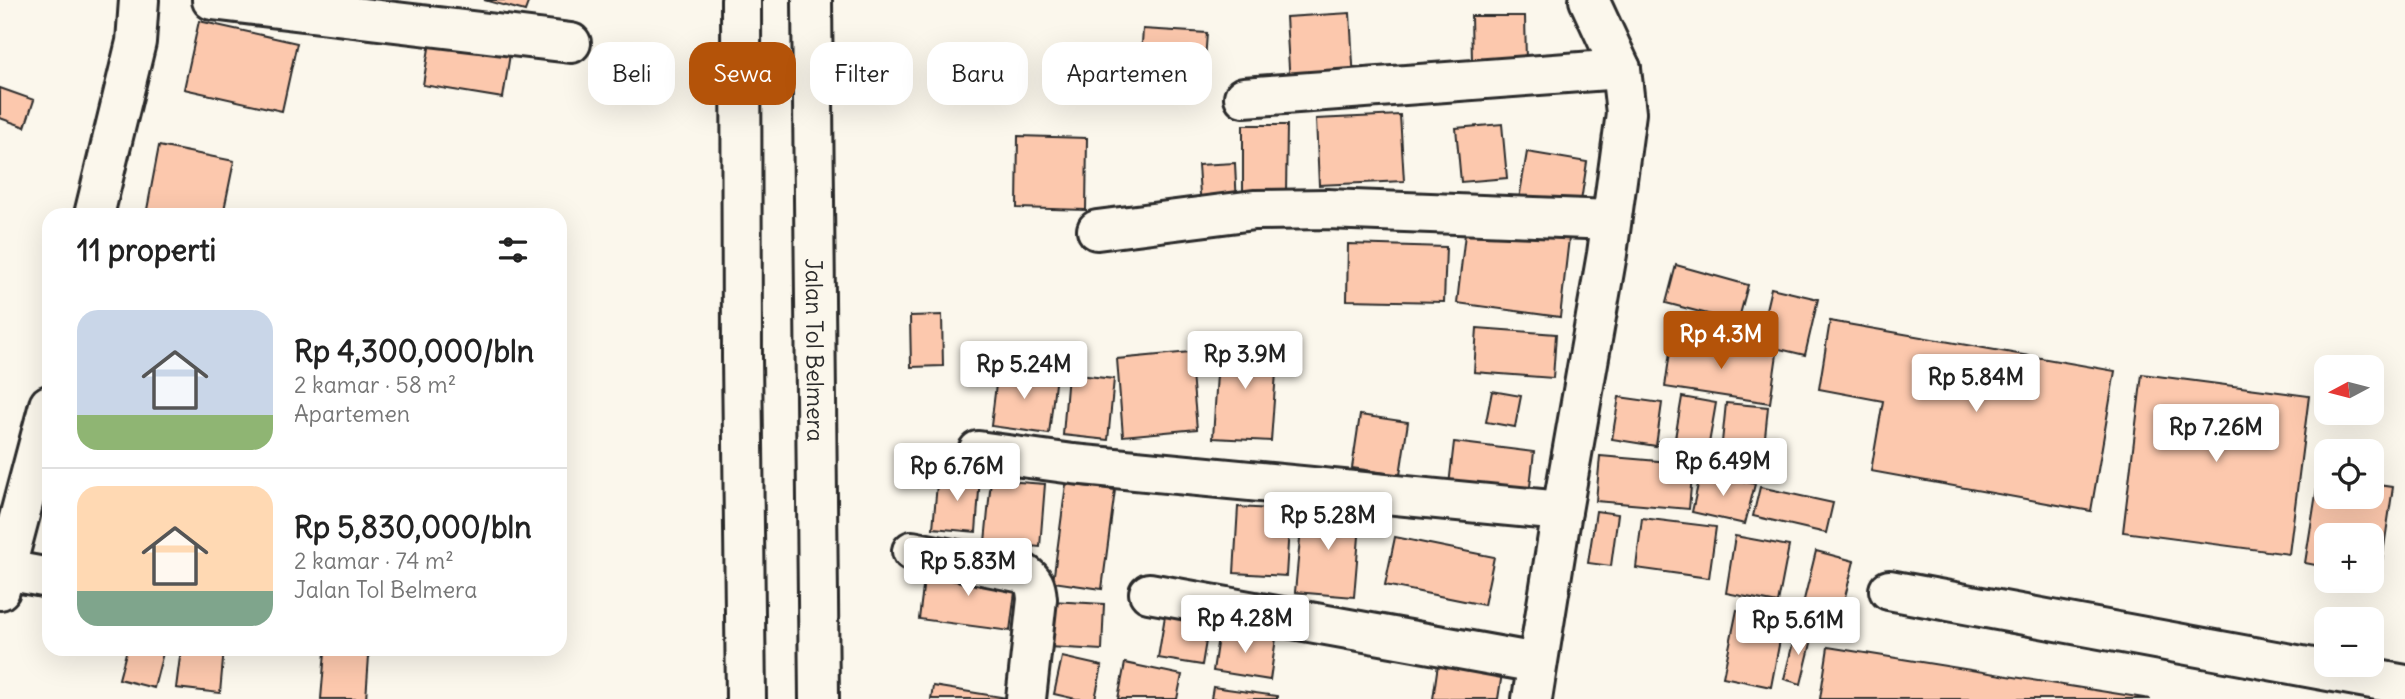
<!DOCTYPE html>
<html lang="id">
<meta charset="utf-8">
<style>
:root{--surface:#fff;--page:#f2f2f2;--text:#222;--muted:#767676;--line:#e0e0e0;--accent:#b45309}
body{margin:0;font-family:Delius,sans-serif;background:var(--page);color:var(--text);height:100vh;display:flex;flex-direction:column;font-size:26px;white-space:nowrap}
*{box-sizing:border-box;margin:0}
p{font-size:23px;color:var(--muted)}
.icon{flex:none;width:38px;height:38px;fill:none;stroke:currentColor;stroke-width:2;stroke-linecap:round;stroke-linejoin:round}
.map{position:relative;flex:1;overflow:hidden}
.sheet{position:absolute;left:42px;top:208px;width:525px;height:448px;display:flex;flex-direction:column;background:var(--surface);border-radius:21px;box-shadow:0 7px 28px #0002}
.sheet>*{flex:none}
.guide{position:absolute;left:588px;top:42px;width:665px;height:63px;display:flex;gap:14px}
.needle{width:46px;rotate:263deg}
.controls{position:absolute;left:2314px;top:355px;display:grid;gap:14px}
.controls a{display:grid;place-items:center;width:70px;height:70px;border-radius:14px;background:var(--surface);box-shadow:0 7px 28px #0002;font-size:35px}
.price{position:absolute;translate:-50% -60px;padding:0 16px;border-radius:7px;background:#fff;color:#222;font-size:23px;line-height:46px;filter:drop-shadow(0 2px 4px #0008)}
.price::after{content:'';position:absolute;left:50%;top:42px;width:21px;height:16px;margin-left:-10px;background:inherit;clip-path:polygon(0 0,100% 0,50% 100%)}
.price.active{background:var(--accent);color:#fff}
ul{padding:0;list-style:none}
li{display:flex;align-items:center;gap:21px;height:175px;padding:0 35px}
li+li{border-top:2px solid var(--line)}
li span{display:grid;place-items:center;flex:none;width:196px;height:140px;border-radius:21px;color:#555}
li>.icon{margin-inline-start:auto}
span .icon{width:84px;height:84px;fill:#fffc;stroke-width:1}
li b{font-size:30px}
h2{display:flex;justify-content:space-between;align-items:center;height:84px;padding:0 35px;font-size:30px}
.chip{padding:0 24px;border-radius:21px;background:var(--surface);box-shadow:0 7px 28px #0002;font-size:24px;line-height:63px}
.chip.active{background:var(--accent);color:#fff}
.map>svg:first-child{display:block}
.building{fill:#fcc8ad;stroke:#2b2b2b;stroke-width:2}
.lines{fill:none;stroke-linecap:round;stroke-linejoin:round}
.minor-casing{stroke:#2b2b2b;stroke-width:44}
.highway-casing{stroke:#2b2b2b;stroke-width:44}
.minor{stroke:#fbf7ec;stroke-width:38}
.highway{stroke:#fbf7ec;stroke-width:38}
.labels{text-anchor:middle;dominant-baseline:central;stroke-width:7;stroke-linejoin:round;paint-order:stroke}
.street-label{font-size:23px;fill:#2b2b2b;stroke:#fbf7ec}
</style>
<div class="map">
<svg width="2405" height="699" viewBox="0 0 2405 699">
<rect width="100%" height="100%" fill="#fbf7ec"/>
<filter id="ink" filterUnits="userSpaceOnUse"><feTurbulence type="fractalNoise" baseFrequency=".0143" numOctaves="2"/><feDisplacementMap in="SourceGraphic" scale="14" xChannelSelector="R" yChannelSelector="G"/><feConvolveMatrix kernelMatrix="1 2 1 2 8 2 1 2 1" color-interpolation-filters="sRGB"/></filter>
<g filter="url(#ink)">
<g class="building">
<polygon points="484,0 529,0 525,11"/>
<polygon points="1350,13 1354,81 1290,85 1286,17"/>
<polygon points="1471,16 1525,16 1526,61 1472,61"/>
<polygon points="199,21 297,43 282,111 184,89"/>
<polygon points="1143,29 1207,33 1204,75 1140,71"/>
<polygon points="430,42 510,54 503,98 423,85"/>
<polygon points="0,88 34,100 25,127 0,118"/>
<polygon points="1400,115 1404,181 1319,185 1316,119"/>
<polygon points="1502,124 1507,178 1461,182 1456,128"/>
<polygon points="1243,125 1287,125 1286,193 1243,193"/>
<polygon points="1018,136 1087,138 1086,210 1017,208"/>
<polygon points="159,146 234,161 223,215 146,215"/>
<polygon points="1527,152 1587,162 1580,208 1519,199"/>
<polygon points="1235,163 1237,207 1201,209 1198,165"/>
<polygon points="1466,225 1569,238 1560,317 1457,303"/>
<polygon points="1348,244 1446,247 1444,302 1347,300"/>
<polygon points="1676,265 1748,285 1738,322 1666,303"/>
<polygon points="1771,288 1818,299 1805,355 1758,344"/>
<polygon points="942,315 943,366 911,367 910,316"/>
<polygon points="1830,321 2115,371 2091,511 1871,471 1883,401 1819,389"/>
<polygon points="1477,328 1556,334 1553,378 1474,372"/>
<polygon points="1672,338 1777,354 1770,403 1665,387"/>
<polygon points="1219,342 1278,345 1271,441 1213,438"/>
<polygon points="1190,352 1197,429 1123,436 1117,359"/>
<polygon points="998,368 1056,375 1049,434 991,426"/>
<polygon points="1068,374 1114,379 1108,440 1063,435"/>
<polygon points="2142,374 2309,396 2289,554 2123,532"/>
<polygon points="1492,391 1521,396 1515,427 1486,422"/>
<polygon points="1619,397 1662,403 1656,446 1612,439"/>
<polygon points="1682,397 1716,403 1706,461 1672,456"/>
<polygon points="1726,403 1768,407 1762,467 1720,462"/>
<polygon points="1360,415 1408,422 1400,475 1352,468"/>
<polygon points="1454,442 1534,452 1529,495 1449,485"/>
<polygon points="1600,456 1693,464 1689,509 1596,501"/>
<polygon points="1701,471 1755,484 1745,524 1692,512"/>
<polygon points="938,473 980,477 976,532 933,528"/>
<polygon points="2319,475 2326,476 2326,497 2371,497 2371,484 2393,487 2380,574 2371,573 2371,536 2326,536 2326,567 2305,563"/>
<polygon points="991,480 1045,484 1040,547 985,542"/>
<polygon points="1066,484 1115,490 1102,589 1053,582"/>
<polygon points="1760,487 1833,503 1826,533 1753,516"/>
<polygon points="1238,507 1290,510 1286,576 1234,573"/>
<polygon points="1303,507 1361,512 1354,597 1295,592"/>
<polygon points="1596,511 1618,514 1611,566 1588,563"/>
<polygon points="1642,518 1716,527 1709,578 1636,568"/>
<polygon points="1735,536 1789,546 1778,603 1726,593"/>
<polygon points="1395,537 1494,557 1484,605 1385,585"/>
<polygon points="1816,551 1854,561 1840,617 1802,608"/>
<polygon points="926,564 1017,576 1010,631 919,619"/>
<polygon points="1051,601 1104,604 1102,650 1049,647"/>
<polygon points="1166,610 1210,617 1202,665 1158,658"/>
<polygon points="1737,610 1784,619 1771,687 1723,677"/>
<polygon points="1219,630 1276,638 1270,680 1213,671"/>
<polygon points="1796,630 1813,635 1801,684 1784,679"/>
<polygon points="1828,647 2150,699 1820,699"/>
<polygon points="127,649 164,649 154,688 119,679"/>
<polygon points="181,649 224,649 220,693 176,688"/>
<polygon points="325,652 369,656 366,699 321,699"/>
<polygon points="1062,657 1102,666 1095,699 1076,699 1054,694"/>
<polygon points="1439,657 1503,667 1498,699 1433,699"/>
<polygon points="1125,663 1182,675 1177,699 1118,699"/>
<polygon points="933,686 1013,699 931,699"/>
<polygon points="1213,687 1277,696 1277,699 1211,699"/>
</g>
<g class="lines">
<g class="minor-casing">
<g id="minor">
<polyline points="212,0 571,43"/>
<polyline points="1244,97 1621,69"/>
<polyline points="94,215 136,42 139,0"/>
<polyline points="1097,230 1254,210 1327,209 1611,220"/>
<polyline points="978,451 1073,464 1562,511"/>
<path d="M912 551 1023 573C1034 580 1036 586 1037 599L1026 699"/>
<polyline points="6,570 49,578"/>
<polyline points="0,590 49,405"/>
<polyline points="1889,590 2405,685"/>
<polyline points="1149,593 1537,663"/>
<polyline points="1532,699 1562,511 1607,254 1626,113 1621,69 1589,0"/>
</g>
</g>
<g class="highway-casing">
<g id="highway">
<polyline points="741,0 742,357 746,699"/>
<path id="s1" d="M812 0 819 699"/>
</g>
</g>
<use href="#minor" class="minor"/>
<use href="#highway" class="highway"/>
</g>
</g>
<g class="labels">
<g class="street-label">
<text stroke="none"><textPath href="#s1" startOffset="350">Jalan Tol Belmera</textPath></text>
</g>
</g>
</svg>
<div class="controls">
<a><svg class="needle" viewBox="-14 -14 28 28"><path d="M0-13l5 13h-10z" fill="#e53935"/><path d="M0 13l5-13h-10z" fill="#767676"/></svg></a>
<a><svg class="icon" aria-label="locate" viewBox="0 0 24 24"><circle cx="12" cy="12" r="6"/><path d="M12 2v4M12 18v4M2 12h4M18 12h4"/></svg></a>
<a>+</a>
<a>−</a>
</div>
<b class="price active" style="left:1721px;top:371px">Rp 4.3M</b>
<b class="price" style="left:1245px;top:391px">Rp 3.9M</b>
<b class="price" style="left:1024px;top:401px">Rp 5.24M</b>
<b class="price" style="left:1976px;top:414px">Rp 5.84M</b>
<b class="price" style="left:2216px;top:464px">Rp 7.26M</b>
<b class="price" style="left:1723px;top:498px">Rp 6.49M</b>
<b class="price" style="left:957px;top:503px">Rp 6.76M</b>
<b class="price" style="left:1328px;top:552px">Rp 5.28M</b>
<b class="price" style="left:968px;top:598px">Rp 5.83M</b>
<b class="price" style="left:1245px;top:655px">Rp 4.28M</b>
<b class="price" style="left:1798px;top:657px">Rp 5.61M</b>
<div class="guide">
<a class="chip">Beli</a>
<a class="chip active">Sewa</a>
<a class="chip">Filter</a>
<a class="chip">Baru</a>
<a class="chip">Apartemen</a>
</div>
<section class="sheet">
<h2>11 properti<svg class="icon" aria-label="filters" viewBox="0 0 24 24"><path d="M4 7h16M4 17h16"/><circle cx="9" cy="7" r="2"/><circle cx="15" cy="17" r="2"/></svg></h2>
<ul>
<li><span style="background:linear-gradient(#c9d6e8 75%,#8fb573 0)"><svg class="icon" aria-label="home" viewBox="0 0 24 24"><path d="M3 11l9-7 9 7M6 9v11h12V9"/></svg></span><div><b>Rp 4,300,000/bln</b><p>2 kamar · 58 m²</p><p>Apartemen</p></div></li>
<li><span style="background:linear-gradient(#ffd9b3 75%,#7fa58c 0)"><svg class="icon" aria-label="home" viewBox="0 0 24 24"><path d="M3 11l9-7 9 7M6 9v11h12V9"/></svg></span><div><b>Rp 5,830,000/bln</b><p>2 kamar · 74 m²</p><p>Jalan Tol Belmera</p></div></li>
</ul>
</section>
</div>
